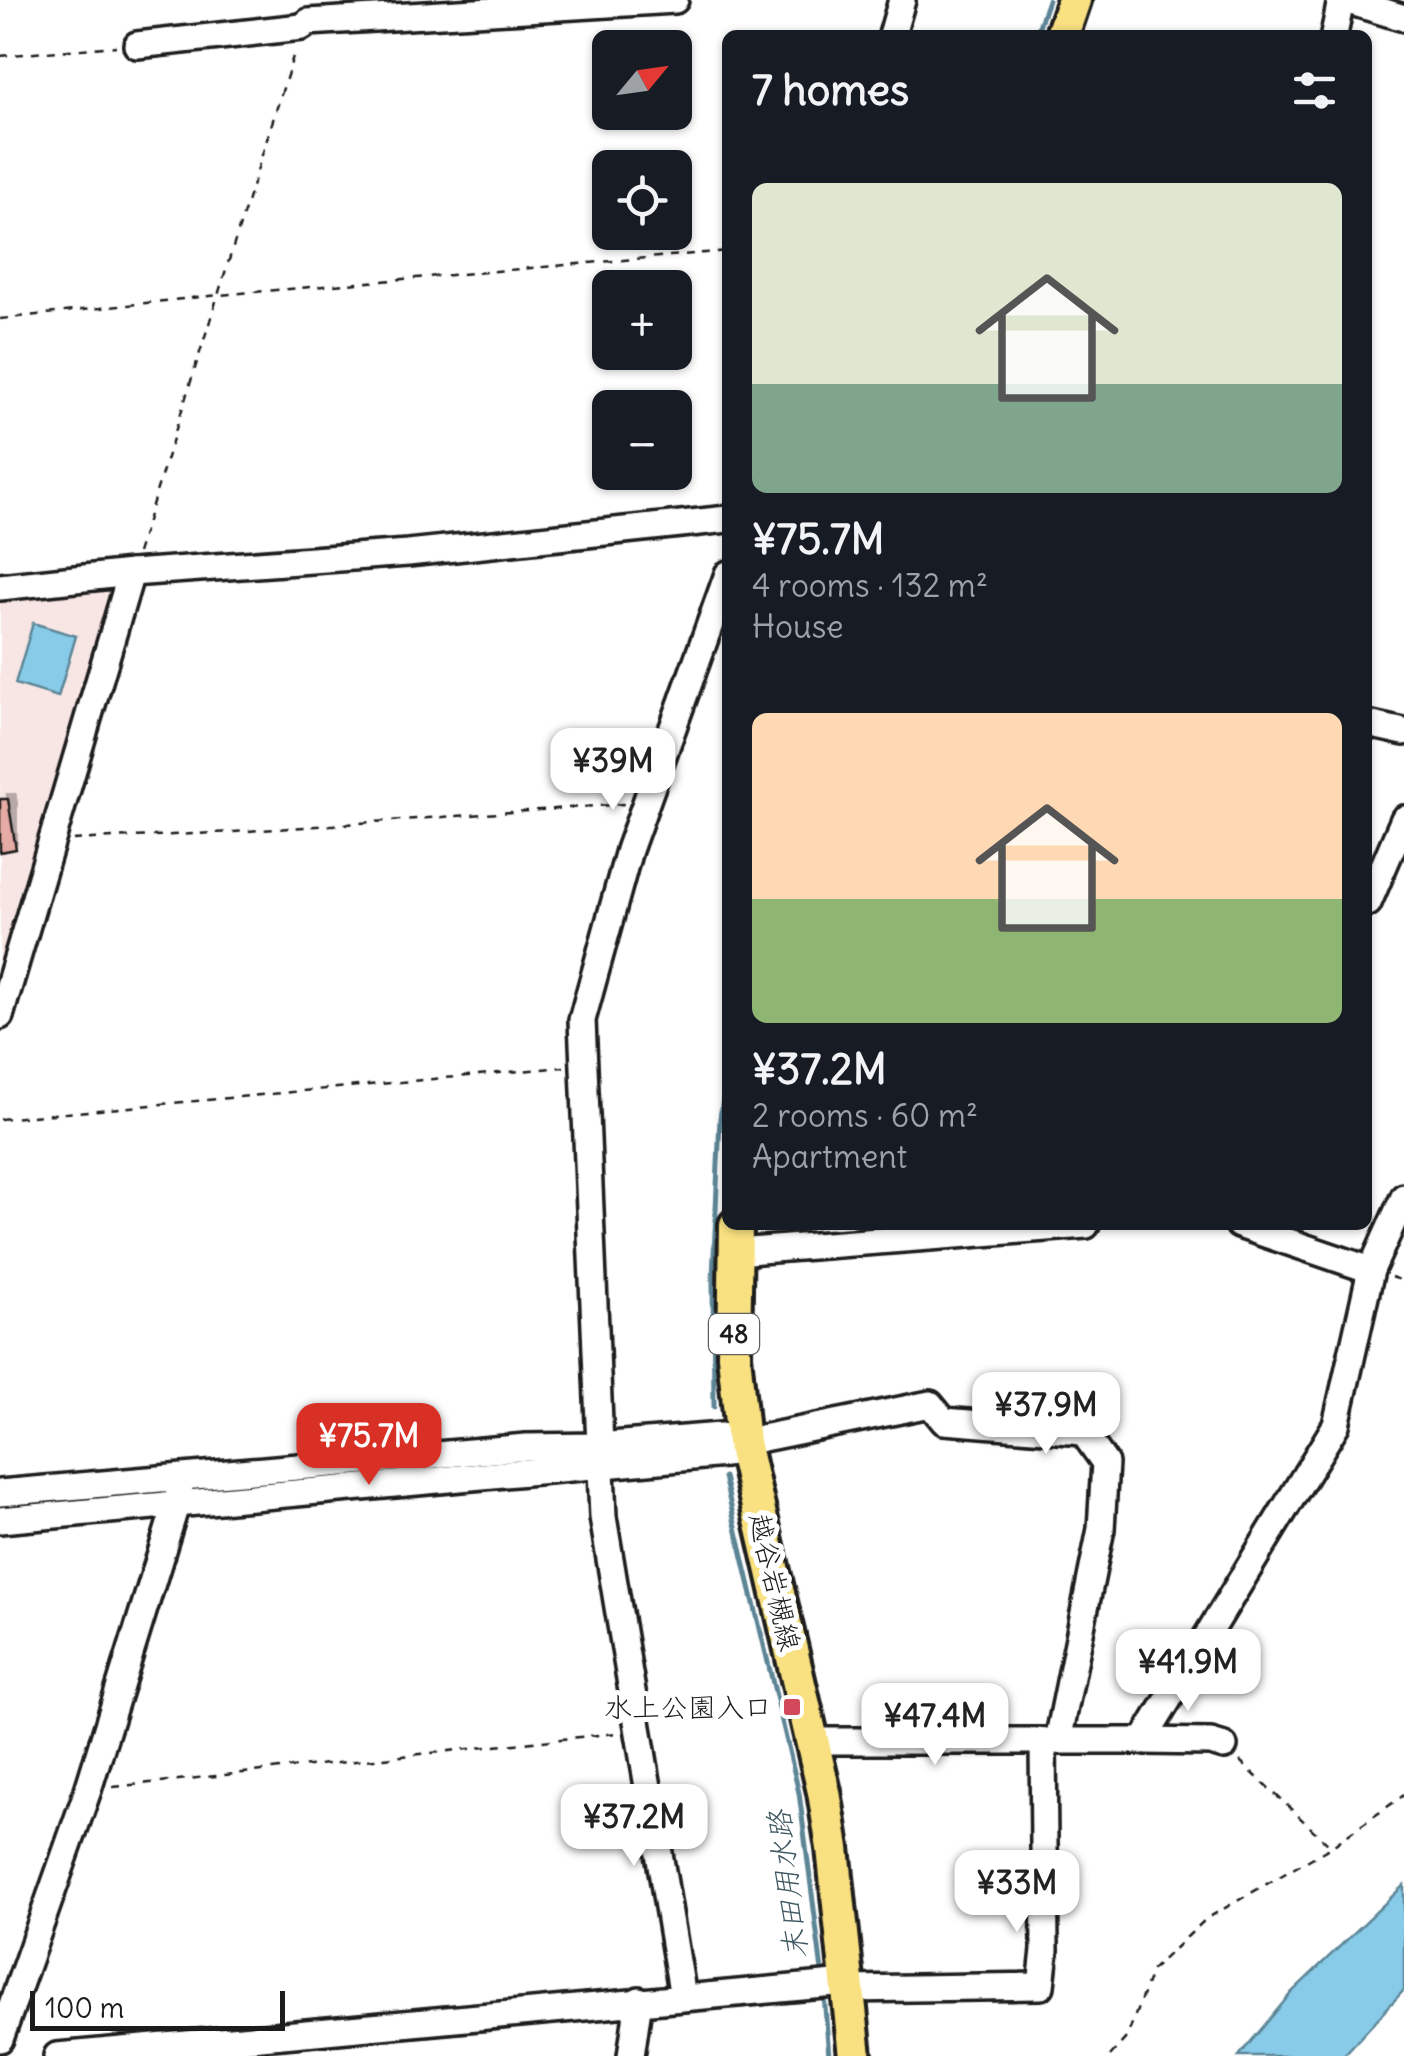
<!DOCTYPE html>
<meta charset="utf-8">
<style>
:root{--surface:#171b24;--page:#20242c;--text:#f1f3f6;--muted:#9ea1a6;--accent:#d93025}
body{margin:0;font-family:Delius,"Klee One",sans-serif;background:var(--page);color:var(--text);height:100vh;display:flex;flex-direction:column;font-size:38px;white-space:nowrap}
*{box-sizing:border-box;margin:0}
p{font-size:32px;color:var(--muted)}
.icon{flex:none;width:55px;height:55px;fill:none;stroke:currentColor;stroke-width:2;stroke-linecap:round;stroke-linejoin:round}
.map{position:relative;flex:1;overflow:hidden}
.details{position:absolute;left:722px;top:30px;width:650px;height:1200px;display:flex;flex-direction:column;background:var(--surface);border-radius:15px;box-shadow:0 2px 8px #0004}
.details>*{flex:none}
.needle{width:65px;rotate:61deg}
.controls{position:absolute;left:592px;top:30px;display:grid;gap:20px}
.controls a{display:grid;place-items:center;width:100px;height:100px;border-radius:15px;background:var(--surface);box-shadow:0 2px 8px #0004;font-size:50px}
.scale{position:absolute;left:30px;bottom:25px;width:255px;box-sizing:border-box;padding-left:10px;border:5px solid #1c1c1c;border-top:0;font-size:28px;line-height:35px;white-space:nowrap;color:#1c1c1c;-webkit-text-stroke:8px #fff;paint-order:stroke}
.price{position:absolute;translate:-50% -85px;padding:0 22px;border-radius:20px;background:#fff;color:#222;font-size:32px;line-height:65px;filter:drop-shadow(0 2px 5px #0008)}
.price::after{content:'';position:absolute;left:50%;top:60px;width:30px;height:22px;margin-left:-15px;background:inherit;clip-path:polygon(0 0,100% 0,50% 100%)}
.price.on{background:var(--accent);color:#fff}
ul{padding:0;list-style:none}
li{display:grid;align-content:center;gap:20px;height:530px;padding:0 30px}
li span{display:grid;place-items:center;height:310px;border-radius:15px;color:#555}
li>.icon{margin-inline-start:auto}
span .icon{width:180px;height:180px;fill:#fffc;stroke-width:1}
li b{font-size:42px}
h2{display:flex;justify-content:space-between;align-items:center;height:120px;padding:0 30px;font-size:42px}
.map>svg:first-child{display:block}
.built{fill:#f8e6e4}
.water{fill:#87cbe8;stroke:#5c8596;stroke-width:2.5}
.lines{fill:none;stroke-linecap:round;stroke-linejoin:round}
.stream{stroke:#5c8596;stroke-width:5}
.building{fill:#e6aba4;stroke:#1c1c1c;stroke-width:2.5;filter:url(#shadow)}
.minor-casing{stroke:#1c1c1c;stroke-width:32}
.major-casing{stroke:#1c1c1c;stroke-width:40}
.path{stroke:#1c1c1c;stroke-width:2.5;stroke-dasharray:8 8;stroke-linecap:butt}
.minor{stroke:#fff;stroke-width:25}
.major{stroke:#f9e181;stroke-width:32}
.poi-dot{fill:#d1495b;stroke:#fff;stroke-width:4}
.labels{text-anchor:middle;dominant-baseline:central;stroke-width:10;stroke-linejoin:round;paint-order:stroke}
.shield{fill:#fff;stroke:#606060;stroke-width:2.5}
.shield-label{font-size:25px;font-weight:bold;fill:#1c1c1c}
.street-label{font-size:28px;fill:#1c1c1c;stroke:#fff}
.poi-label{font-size:28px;fill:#1c1c1c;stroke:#fff;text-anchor:end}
.water-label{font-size:30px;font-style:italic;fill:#415963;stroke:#fff}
</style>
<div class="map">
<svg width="1404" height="2056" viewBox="0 0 1404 2056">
<defs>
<filter id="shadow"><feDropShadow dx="7" dy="-7" stdDeviation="0" flood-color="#0004"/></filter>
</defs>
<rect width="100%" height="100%" fill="#fff"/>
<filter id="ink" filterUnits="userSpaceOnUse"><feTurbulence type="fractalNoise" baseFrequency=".01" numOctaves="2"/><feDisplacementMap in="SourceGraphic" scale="20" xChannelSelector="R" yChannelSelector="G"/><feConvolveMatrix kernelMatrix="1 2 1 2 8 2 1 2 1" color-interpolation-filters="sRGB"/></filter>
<g filter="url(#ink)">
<polygon class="built" points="111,585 116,596 6,959 0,962 0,595"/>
<g class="water">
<polygon points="33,623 76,636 58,697 15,684"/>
<polygon points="1404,1885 1404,1990 1343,2056 1239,2056 1292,1992"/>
</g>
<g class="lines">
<g class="stream">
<polyline points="1036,35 1048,0"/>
<polyline points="714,1407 713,1278 720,1118 728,1067"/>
<polyline points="724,1477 799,1793 823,1979"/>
<polyline points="824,1995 829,2056"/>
</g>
</g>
<polygon class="building" points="0,799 8,799 16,849 0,852"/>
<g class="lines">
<g class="minor-casing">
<g id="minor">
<polyline points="1345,0 1404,18"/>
<polyline points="892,35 902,0"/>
<polyline points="1334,35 1341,0"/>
<polyline points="137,45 302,27 308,22 675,0"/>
<polyline points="0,587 131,573 408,553 728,519"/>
<polyline points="1368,724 1404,732"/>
<polyline points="1368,903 1404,819"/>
<polyline points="0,1016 131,573"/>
<polyline points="1239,1225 1371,1270"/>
<polyline points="735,1252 1086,1225"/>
<polyline points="0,1493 526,1447 598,1446 721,1436 743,1442"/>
<polyline points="0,1520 725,1454 743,1442 930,1404 944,1421 1083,1432 1105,1463 1101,1529 1058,1741"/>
<polyline points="813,1741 1143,1741 1211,1742 1224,1746"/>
<polyline points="1143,1741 1336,1425 1371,1270 1404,1197"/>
<polyline points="847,1989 1041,1986 1045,1950 1043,1741"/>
<polyline points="683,1997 603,1517 582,1020 629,850 728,574"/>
<polyline points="0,2039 88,1790 180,1492"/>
<polyline points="57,2056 846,1983"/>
<polyline points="631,2056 639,2000"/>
</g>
</g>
<g class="major-casing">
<g id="major">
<polyline points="1062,35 1074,0"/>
<polyline points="736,1225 734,1355 743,1442 824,1792 833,1848 855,2056"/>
</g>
</g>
<g class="path">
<polyline points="0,56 116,46"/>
<polyline points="0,319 219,295 728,251"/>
<polyline points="137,553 295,50"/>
<polyline points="73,840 234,832 624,804"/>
<polyline points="0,1119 564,1067"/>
<polyline points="1391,1277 1404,1281"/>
<polyline points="1240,1761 1331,1847"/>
<polyline points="113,1787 617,1733"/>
<polyline points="1110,2056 1127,2037 1152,1970 1206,1919 1331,1847 1404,1795"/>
</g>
<use href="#minor" class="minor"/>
<use href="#major" class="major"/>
</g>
</g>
<rect class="poi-dot" x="782" y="1697" width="20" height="20" rx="5"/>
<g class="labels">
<rect class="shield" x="709" y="1314" width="50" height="40" rx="8"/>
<g class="shield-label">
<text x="734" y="1334">48</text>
</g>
<g class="street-label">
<text transform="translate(775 1582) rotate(77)">越谷岩槻線</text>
</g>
<g class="poi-label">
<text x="772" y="1707">水上公園入口</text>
</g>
<g class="water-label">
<text transform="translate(787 1885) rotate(-97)">末田用水路</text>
</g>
</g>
</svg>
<div class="controls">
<a><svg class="needle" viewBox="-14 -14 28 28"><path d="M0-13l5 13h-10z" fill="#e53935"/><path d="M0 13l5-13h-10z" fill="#9ea1a6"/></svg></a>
<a><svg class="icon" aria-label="locate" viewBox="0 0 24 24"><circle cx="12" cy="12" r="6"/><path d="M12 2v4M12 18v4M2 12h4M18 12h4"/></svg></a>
<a>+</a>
<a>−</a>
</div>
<div class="scale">100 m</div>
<b class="price" style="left:613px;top:813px">¥39M</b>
<b class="price" style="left:1046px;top:1457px">¥37.9M</b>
<b class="price on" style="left:369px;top:1488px">¥75.7M</b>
<b class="price" style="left:1188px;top:1714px">¥41.9M</b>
<b class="price" style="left:935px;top:1768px">¥47.4M</b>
<b class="price" style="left:634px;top:1869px">¥37.2M</b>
<b class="price" style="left:1017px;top:1935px">¥33M</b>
<section class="details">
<h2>7 homes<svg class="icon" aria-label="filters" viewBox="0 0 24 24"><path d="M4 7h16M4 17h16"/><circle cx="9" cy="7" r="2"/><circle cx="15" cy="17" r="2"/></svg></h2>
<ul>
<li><span style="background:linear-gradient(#dfe7d0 65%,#7fa58c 0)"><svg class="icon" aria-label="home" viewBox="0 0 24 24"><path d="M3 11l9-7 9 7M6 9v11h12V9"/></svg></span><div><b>¥75.7M</b><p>4 rooms · 132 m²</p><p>House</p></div></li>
<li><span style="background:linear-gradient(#ffd9b3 60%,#8fb573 0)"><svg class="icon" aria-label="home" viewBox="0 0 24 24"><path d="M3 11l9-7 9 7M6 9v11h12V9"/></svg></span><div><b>¥37.2M</b><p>2 rooms · 60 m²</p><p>Apartment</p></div></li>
</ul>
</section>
</div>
